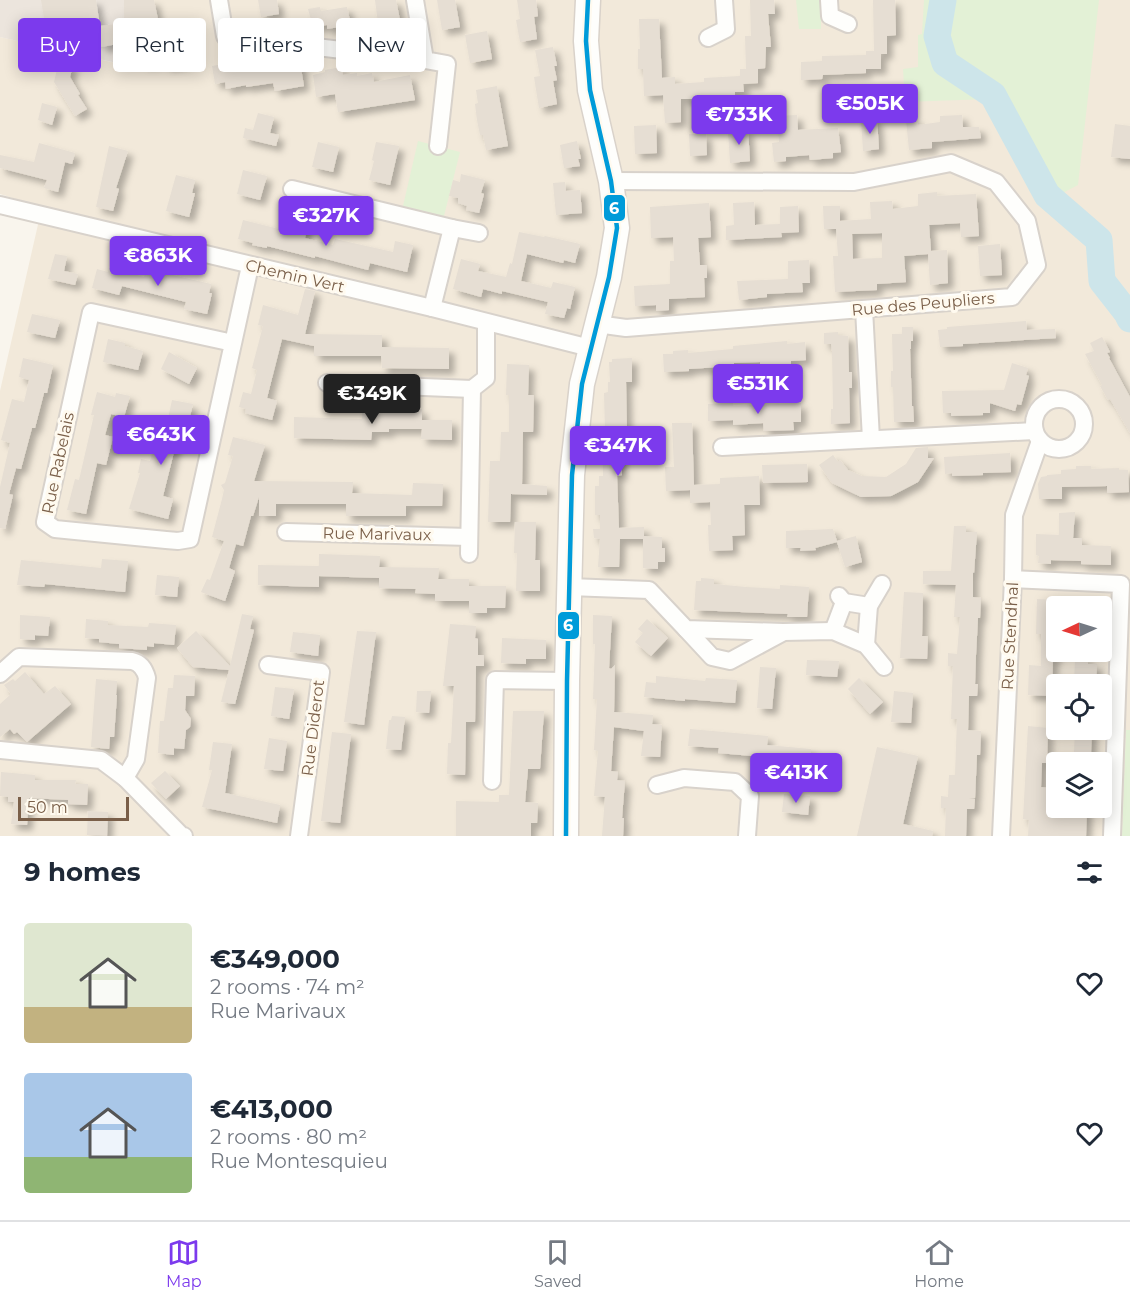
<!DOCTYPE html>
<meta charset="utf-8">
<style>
:root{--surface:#fff;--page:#f2f2f3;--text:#1f2937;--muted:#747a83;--line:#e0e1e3;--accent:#7c3aed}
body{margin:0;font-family:Montserrat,sans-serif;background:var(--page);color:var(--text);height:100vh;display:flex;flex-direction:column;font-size:22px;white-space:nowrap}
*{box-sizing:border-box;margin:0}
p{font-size:20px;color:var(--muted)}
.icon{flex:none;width:33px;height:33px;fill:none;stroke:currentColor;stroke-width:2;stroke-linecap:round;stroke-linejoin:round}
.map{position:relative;height:836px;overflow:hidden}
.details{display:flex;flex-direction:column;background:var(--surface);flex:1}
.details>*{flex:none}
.top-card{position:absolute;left:18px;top:18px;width:600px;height:54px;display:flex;gap:12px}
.needle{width:39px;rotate:266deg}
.tools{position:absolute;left:1046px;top:596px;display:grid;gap:12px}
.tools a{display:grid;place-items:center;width:66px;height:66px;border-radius:6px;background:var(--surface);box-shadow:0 3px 15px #0003;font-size:30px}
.scale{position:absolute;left:18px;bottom:15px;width:111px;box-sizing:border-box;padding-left:6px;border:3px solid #7a5f49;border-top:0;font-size:16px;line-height:21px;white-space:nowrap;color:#7a5f49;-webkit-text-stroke:4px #fffaef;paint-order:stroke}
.price{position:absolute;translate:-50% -51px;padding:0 14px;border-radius:6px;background:var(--accent);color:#fff;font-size:20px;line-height:39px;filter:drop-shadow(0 2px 3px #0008)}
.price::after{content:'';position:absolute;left:50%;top:36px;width:18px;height:14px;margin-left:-9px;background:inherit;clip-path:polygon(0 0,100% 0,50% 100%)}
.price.current{background:#222;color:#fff}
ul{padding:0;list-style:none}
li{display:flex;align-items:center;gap:18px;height:150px;padding:0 24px}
li span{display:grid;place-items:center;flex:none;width:168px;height:120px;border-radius:6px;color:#555}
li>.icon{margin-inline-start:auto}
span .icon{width:72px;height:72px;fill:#fffc;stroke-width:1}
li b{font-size:26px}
h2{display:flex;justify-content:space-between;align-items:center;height:72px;padding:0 24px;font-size:26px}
.chip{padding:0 21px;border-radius:6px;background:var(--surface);box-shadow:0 3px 15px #0003;font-size:21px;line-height:54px}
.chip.current{background:var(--accent);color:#fff}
.dock{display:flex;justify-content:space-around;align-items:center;height:84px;border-top:2px solid var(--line);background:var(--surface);font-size:16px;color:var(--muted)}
.dock a{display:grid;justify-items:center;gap:3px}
.dock .current{color:var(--accent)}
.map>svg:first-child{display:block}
.residential{fill:#f2e9da;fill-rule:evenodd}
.industrial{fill:#ece5dd}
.green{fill:#e3f1d6}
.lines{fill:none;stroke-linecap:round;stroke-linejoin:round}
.river{stroke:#cde5ea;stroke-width:27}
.building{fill:#e6ded3;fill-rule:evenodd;filter:url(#shadow)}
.street-casing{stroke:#d8d2cb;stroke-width:20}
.secondary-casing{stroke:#d9d2ca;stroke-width:27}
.street{stroke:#fefefc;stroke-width:16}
.secondary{stroke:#fefefc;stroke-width:24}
.bus-1-casing{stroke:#fffaef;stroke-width:9}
.bus-1{stroke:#009bd9;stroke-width:4.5}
.labels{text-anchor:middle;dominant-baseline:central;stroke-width:6;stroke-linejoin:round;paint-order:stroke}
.street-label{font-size:16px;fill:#7a5f49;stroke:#fffaef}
.line-badge{stroke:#fffaef;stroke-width:2}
.badge-label{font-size:16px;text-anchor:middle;font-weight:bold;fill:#fff}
</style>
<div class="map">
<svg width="1130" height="836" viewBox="0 0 1130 836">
<defs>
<filter id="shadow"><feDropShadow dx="5.5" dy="5.5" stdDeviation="3" flood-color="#0004"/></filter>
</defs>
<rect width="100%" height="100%" fill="#f9f5ed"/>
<path class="residential" d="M124 0H1130V836H0V391L42 207 0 194V37L125 65ZM1056 606H1101V651H1056ZM1056 684H1101V729H1056ZM1056 762H1101V807H1056Z"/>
<polygon class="industrial" points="0,0 124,0 126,65 0,37"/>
<g class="green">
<polygon points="796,0 821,0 821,29 799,29"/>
<polygon points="924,0 936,0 931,40 942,73 956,81 968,84 988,99 905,102 903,69 918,67 918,35 922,34"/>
<polygon points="950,0 1099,0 1078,185 1057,196 1001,94 988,79 959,67 948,47 947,32"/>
<polygon points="418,141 460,152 444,216 403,206"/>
<polygon points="1126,730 1130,730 1130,836 1122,836"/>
</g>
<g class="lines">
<polyline class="river" points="943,0 937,36 945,63 993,95 1047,195 1099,240 1102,281 1127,313 1130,319"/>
</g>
<g class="building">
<polygon points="41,0 96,0 100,26 124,23 124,0 154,0 164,48 181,46 184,63 166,66 165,60 144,64 140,40 101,47 100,39 68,45 65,27 46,30"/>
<polygon points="258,0 277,0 279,14 261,17"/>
<polygon points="375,0 396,0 400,20 378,23"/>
<polygon points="437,0 455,0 460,27 442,30"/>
<polygon points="517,0 536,0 538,16 534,17 537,39 520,42 516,20 520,19"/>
<polygon points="750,0 774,0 775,14 768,14 771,47 766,47 765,68 758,69 758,83 743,84 744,92 735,92 735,99 681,99 681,122 665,123 663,95 644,96 643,69 638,69 638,49 640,49 639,19 659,19 662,78 675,77 675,84 704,82 704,78 740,76 740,69 746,69 745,36 751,36"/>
<polygon points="873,0 895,0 896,35 887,36 887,54 881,54 881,69 866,69 866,73 823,75 822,79 801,80 801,62 822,61 822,56 866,55 866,51 874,51"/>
<polygon points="320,7 321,11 347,7 351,25 327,29 327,25 313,27 308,9"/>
<polygon points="487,31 492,59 470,63 465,35"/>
<polygon points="553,47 557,66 554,66 557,80 553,81 557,104 539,108 534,77 540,76 535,50"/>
<polygon points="59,61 73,65 70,77 80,94 78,95 87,109 75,116 54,82"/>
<polygon points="235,62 236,64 250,62 252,72 286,68 286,65 300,62 304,86 275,91 273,83 246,87 246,85 226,89 225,82 215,84 212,66"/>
<polygon points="341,67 343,75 357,73 357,76 372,73 374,82 410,75 415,100 338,112 335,94 316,97 313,75 325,72 325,70"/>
<polygon points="497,86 508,146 486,150 483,135 480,135 477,120 475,104 478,103 476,90"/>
<polygon points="42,103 57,107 52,125 38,120"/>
<polygon points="258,113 274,117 270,133 279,135 276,146 243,138 245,128 253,130"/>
<polygon points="797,115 798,130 838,128 841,152 833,153 833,158 810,160 809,155 786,157 786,161 774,162 772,143 779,142 777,116"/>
<polygon points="962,115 963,127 979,127 981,138 932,142 932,148 909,150 906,120 918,119 918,125 940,122 940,116"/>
<polygon points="877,119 879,149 863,151 861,120"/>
<polygon points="1115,124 1130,126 1130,159 1111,157"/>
<polygon points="656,125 657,153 635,154 634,126"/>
<polygon points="748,130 750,161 730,163 728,131"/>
<polygon points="689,134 706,134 707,155 690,156"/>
<polygon points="577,141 581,159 578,159 580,166 564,168 560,145"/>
<polygon points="318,142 339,147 333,172 312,167"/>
<polygon points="376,142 399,146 390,185 369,180 374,161 372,160"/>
<polygon points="39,143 75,153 72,164 65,162 58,192 44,188 47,180 0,168 0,155 34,162"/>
<polygon points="109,146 128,151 116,188 119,189 113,211 96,207"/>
<polygon points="243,170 267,176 260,200 237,194"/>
<polygon points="461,174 485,180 481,193 484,194 479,213 466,210 467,206 458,203 458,198 449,196 453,180 460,182"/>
<polygon points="176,175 195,180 192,193 195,193 189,217 166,211"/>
<polygon points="565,182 566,191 580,190 582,213 556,215 553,183"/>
<path d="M937 192V196L976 194 979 236 961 237 960 223 929 225 931 251 947 250 948 283 930 285 928 254 904 256 906 282 877 284V290L835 292 833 256H838L836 229H824L823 206H840V221L871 219 870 202 892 201 893 209 918 206V194ZM882 233V258L853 259 852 234Z"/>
<polygon points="754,202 755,225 780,224 780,207 798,206 799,232 781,233 782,237 726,240 726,226 734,225 733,203"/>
<polygon points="709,203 711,237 698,238 700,265 707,265 707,278 704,278 705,297 669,299 669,310 656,311 656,305 635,306 634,286 670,284 670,261 674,261 673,237 651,238 650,207"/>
<polygon points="243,220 291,232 293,222 308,226 305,238 333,245 335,239 393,252 395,241 413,245 407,272 370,263 368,270 315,256 315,258 267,246 267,248 252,245 253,243 238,239"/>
<polygon points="519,232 544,237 545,236 580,244 575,263 564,260 563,263 527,254 521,281 551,288 553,282 575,287 570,309 567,308 564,318 545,314 548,302 502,291 502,294 483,289 481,297 453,289 461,259 480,264 478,271 506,277 510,263 512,264"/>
<polygon points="1000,244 1002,275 980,276 978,246"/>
<polygon points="55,254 67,256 64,271 78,274 75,285 48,279"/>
<polygon points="809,260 810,283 802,283 803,292 767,294 767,297 739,300 737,281 788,279 788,261"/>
<polygon points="109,268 144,277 146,269 211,284 209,293 212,293 207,314 184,309 186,302 122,286 119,295 92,288 97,269 108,272"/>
<polygon points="305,289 315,291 305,334 382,335 382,347 449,348 449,369 382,368 381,356 314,356 314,346 282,339 267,398 277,401 272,420 245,413 246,409 239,407 243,392 251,394 257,370 252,368 263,326 258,325 263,305 298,315"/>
<polygon points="32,314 60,320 55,338 27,332"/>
<polygon points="1026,321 1027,330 1055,329 1056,338 963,344 963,346 940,347 938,330 947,329 947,327"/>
<polygon points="902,327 913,327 913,341 911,341 911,349 910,349 912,406 913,406 914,422 894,422 893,387 891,387 891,371 893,371 892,334 902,334"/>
<polygon points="838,332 838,335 848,336 849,372 852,372 852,388 849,388 850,423 831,424 831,409 833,409 832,351 831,344 824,344 824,333"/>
<polygon points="1102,337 1110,352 1107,353 1110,358 1109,358 1130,397 1130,433 1110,399 1108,400 1100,386 1102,385 1085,354 1094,351 1090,343"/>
<polygon points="108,339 125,343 125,346 143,351 138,370 103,362"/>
<polygon points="787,341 787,344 805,342 806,360 791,361 791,364 760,366 760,362 734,363 734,366 689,369 689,371 664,372 663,354 673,354 673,351 688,350 688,353 733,349 733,346"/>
<polygon points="169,352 197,368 189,384 161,369"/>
<polygon points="23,358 53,365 47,393 44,393 35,428 32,428 21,469 16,468 9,494 13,495 5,529 0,528 0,487 10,443 1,440 12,399 24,402 29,380 19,377"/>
<polygon points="632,358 632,382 626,382 627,430 621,430 622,475 617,476 619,528 644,527 644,536 662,537 662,548 665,548 665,562 658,562 658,569 643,568 643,539 620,539 619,567 598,567 600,539 594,538 593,529 600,529 600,515 595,515 595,486 599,486 599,476 603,476 602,431 605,431 604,393 608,392 608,382 610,382 609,362 612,362 612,359"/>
<polygon points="1012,363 1028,368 1026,375 1029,376 1021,405 1017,404 1015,411 990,403 990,413 983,413 983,415 951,416 951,413 943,413 942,391 1004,390"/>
<polygon points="507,364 529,365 528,395 534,395 533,432 523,432 522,484 547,486 547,495 511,494 510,522 488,522 490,461 500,461 501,432 509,432 509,395 506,395"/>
<polygon points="97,392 115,397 116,393 130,396 124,417 111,414 105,435 113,437 106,465 97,463 86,514 67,510 75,479 79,480 94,415 91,415"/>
<polygon points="172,400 193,404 186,433 179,432 163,496 173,499 168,519 129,509 140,473 138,473 141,459 150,461 154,445 162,447"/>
<polygon points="733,403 733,406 801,403 801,422 793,422 794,430 764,431 763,423 733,425 733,420 708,421 708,404"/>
<polygon points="362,407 422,409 422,420 452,420 452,440 421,439 422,429 389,429 389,432 372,432 371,440 294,438 294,417 362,419"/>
<polygon points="672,423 692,423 694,485 720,484 720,478 759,476 760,505 744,505 745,535 732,536 733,550 709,551 708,525 711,525 710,502 690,503 690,490 666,491 665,467 674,467"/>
<polygon points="233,437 265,445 254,481 353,482 352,493 412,495 413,483 443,484 442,506 406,506 406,516 346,516 346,504 276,504 276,516 259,516 259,497 253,516 251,516 243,546 236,544 229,568 235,571 225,601 201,592 207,579 210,580 224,541 212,537 222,499 224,490 221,485 225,483 233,456 228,455"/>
<polygon points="928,447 928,458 934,458 918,482 891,496 861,497 832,483 819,465 833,455 838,462 840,460 848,470 862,476 886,477 906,464 916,448"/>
<polygon points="1010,453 1011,472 983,473 983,475 952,476 952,473 945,474 944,457"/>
<polygon points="807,464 808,482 763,483 762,465"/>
<polygon points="1076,466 1091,466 1091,469 1119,468 1119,470 1128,470 1129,492 1107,493 1107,486 1062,487 1062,499 1039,499 1038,484 1041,477 1047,476 1047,475 1061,474 1061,470 1076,469"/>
<polygon points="1075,512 1073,538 1082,538 1082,545 1111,546 1111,565 1081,564 1081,561 1051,560 1051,564 1038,563 1039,556 1036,555 1036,534 1059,535 1059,513"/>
<polygon points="515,522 536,522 535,560 540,560 540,591 516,591 517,553 514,553"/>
<polygon points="954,526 966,526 966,532 977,532 974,573 973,572 973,597 981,598 980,618 978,618 976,655 975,684 978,684 977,696 969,696 968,730 981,731 980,755 977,755 975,798 969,798 975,799 974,809 967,809 966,836 945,836 946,808 941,808 941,796 948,797 949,775 955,775 957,719 951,719 953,666 948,666 948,653 957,654 960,617 954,617 956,585 923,584 923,571 951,571"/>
<polygon points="833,529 837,541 856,536 862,562 845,567 837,542 815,548 816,550 800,551 801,548 786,548 786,531"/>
<polygon points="319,554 380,556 379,567 439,568 438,579 469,579 469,586 506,586 505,608 487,608 487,613 469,613 469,601 435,601 435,594 415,593 416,589 379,588 379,578 319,576"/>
<polygon points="102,559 128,561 125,592 45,584 44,587 17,585 21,560 101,568"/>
<polygon points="258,565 319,566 319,587 258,585"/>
<polygon points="157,575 179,577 177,597 155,595"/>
<polygon points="701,578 714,579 714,584 746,587 780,589 780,585 809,587 807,617 787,617 788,614 694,610 696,581 701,581"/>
<polygon points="904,592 923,593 922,636 928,636 927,659 900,658"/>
<polygon points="1037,599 1056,600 1056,658 1053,658 1052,696 1028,695 1029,665 1041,666 1041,634 1036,634"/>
<polygon points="242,614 253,616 250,629 254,630 235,704 221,702 229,670 193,667 177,648 196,631 230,666"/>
<polygon points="20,615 50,617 48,636 35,635 35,640 20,639"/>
<polygon points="593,615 612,616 609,668 611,669 615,665 614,712 653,715 652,724 662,725 660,757 641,756 644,731 614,727 611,771 618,772 617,780 625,781 622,818 624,818 623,836 602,836 605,797 594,796 598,751 594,750 597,699 593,699 595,644 593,644"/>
<polygon points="86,619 108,621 108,625 148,627 149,623 176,625 174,645 154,643 154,647 147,646 147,650 119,648 119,644 99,642 99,639 85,638"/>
<polygon points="647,619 668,638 651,656 635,642 643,633 638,629"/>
<polygon points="450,624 476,626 475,638 478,639 478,655 484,655 484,666 476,666 475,722 466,722 465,775 447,774 448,743 451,743 454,686 443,686"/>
<polygon points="357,631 376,632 364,725 344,722"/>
<polygon points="293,632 320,635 318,656 290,652"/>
<polygon points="502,638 546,640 546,659 526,659 526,664 501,663"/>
<polygon points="1075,657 1088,658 1088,664 1097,664 1096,684 1074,684"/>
<polygon points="807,660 839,661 837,677 806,675"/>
<polygon points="760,667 776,668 772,709 757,708"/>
<polygon points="25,672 44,694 55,686 71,704 27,742 17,732 14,734 10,729 0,737 0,704 11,694 4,685 13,679 15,681"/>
<polygon points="174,675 195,676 194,696 186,696 185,710 191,719 190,727 186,730 184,749 174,748 174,755 158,753 160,721 164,721 168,688 173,688"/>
<polygon points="656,676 705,681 706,678 737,680 735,703 685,699 685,701 644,697 646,682 656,683"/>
<polygon points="859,678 883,702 870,714 848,689"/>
<polygon points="96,679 117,681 116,695 117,695 114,737 110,737 109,749 91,747"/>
<polygon points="275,687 294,689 289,719 271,716"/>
<polygon points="417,691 431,691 429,713 416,712"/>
<polygon points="894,691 913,693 911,723 891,722"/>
<polygon points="513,711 544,711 540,769 528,769 525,802 538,803 537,823 531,823 531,836 456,836 456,801 499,802 499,795 509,795"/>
<polygon points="392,716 405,717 401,750 386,749 389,720 391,720"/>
<polygon points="1028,726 1048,728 1047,763 1042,763 1041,787 1051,788 1051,807 1087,807 1086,836 1028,836 1029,820 1023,819"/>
<polygon points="690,729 768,736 767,745 811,749 809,772 793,770 794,763 786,762 786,759 718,753 719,748 688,746"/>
<polygon points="1075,729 1092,729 1091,753 1074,752"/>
<polygon points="332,732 351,734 340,823 321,821"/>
<polygon points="269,738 287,741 283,771 264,769"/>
<polygon points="213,742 232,744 225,793 280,805 277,823 250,817 202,807 212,770 209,770"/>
<polygon points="877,747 918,756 903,824 933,831 932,836 857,836"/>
<polygon points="165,771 180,786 166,799 151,783"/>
<polygon points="1,772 35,775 35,780 76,780 75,784 88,784 87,805 68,804 68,800 29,798 27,825 11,824 14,802 8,802 8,797 0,796"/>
<polygon points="784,794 810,796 808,815 782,812"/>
<polygon points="88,811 108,812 107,836 87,835"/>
</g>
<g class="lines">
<g class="street-casing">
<g id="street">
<polyline points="219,0 225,36 425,60"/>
<polyline points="415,0 425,60 447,64 438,146"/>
<polyline points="829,0 830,16 848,24"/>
<polyline points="708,38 726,29 724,0"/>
<polyline points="292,189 452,228 432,308"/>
<polyline points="0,205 432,308 590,348"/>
<polyline points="452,228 479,233"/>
<polyline points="864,309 871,439"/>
<polyline points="597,324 626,328 1012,297 1037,265 1027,221 996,182 951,163 854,182 611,181"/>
<polyline points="233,343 91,312 45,522 55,529 166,540 178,541 190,539 250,266"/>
<polyline points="327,383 472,389"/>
<circle cx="1059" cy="424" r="25"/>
<polyline points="722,447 1034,431"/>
<polyline points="286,532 469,537"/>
<polyline points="469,554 472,389 486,378 486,323"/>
<polyline points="1013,579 1121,584 1112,836"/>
<polyline points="569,587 649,590 686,629 783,632 833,631 866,645 884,667"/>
<polyline points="839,596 844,602 869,606"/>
<polyline points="686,629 712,657 730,661 782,633"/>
<polyline points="833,631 844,602"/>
<polyline points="866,645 869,606 882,584"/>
<polyline points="268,665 321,672 299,836"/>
<path d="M0 674 19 657 132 661C141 663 145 670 147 678L136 759 125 778"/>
<polyline points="0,750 101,760 125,778 182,836 184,836"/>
<polyline points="492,781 495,680 567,681"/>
<polyline points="657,785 684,778 735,782 750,796 747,836"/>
<polyline points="1001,836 1013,579 1014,515 1040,441"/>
</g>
</g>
<g class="secondary-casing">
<polyline id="secondary" points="566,836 567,681 572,475 582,384 609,277 617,228 611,181 590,90 586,41 588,0"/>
</g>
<use href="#street" class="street"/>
<use href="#secondary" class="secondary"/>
<g class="bus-1-casing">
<polyline id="bus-1" points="566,836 567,681 572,475 582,384 609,277 617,228 611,181 590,90 586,41 588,0"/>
</g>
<use href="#bus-1" class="bus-1"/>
</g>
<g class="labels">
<g class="street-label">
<text transform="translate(295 276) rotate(13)">Chemin Vert</text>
<text transform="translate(923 304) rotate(-5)">Rue des Peupliers</text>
<text transform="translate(58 463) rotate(-78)">Rue Rabelais</text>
<text transform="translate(377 534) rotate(1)">Rue Marivaux</text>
<text transform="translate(1010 636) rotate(-87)">Rue Stendhal</text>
<text transform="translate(313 728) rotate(-83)">Rue Diderot</text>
</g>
</g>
<g class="line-badge">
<rect x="603" y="194" width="23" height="28" rx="6" fill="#009bd9"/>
<rect x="557" y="611" width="23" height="29" rx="6" fill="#009bd9"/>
</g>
<g class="badge-label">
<text x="614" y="214">6</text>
<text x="568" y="631">6</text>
</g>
</svg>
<div class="tools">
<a><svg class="needle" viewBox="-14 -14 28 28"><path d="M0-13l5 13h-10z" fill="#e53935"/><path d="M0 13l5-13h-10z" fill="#747a83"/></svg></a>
<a><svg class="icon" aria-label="locate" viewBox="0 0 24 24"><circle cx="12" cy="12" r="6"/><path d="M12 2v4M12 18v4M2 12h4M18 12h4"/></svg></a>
<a><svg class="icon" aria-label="layers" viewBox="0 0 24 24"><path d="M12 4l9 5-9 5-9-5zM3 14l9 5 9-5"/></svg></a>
</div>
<div class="scale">50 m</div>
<b class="price" style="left:870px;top:135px">€505K</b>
<b class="price" style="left:739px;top:146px">€733K</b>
<b class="price" style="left:326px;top:247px">€327K</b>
<b class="price" style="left:158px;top:287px">€863K</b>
<b class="price" style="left:758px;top:415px">€531K</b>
<b class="price current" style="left:372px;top:425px">€349K</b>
<b class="price" style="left:161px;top:466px">€643K</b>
<b class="price" style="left:618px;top:477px">€347K</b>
<b class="price" style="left:796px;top:804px">€413K</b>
<div class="top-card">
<a class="chip current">Buy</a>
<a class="chip">Rent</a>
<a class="chip">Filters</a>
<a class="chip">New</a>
</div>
</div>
<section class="details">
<h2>9 homes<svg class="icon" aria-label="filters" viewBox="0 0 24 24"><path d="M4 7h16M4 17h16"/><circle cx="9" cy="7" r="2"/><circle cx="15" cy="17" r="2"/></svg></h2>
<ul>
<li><span style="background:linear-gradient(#dfe7d0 70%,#c2b280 0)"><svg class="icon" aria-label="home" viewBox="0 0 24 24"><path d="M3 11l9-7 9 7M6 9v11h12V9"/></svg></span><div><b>€349,000</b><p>2 rooms · 74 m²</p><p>Rue Marivaux</p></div><svg class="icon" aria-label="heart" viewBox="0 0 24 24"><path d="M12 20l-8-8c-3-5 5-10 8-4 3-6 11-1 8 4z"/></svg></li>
<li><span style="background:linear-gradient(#a9c7e8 70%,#8fb573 0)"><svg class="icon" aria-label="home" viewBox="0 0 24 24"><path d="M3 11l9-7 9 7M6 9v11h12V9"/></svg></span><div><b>€413,000</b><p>2 rooms · 80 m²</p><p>Rue Montesquieu</p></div><svg class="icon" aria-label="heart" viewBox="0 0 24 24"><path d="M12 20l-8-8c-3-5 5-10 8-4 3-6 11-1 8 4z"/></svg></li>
</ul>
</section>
<nav class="dock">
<a class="current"><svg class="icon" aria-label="map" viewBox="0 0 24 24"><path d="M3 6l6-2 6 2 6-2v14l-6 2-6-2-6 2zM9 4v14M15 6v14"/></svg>Map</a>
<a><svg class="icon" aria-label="saved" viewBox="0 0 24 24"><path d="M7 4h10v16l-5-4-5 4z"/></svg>Saved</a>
<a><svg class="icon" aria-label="home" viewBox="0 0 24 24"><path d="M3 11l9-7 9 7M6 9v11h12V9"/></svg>Home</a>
</nav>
